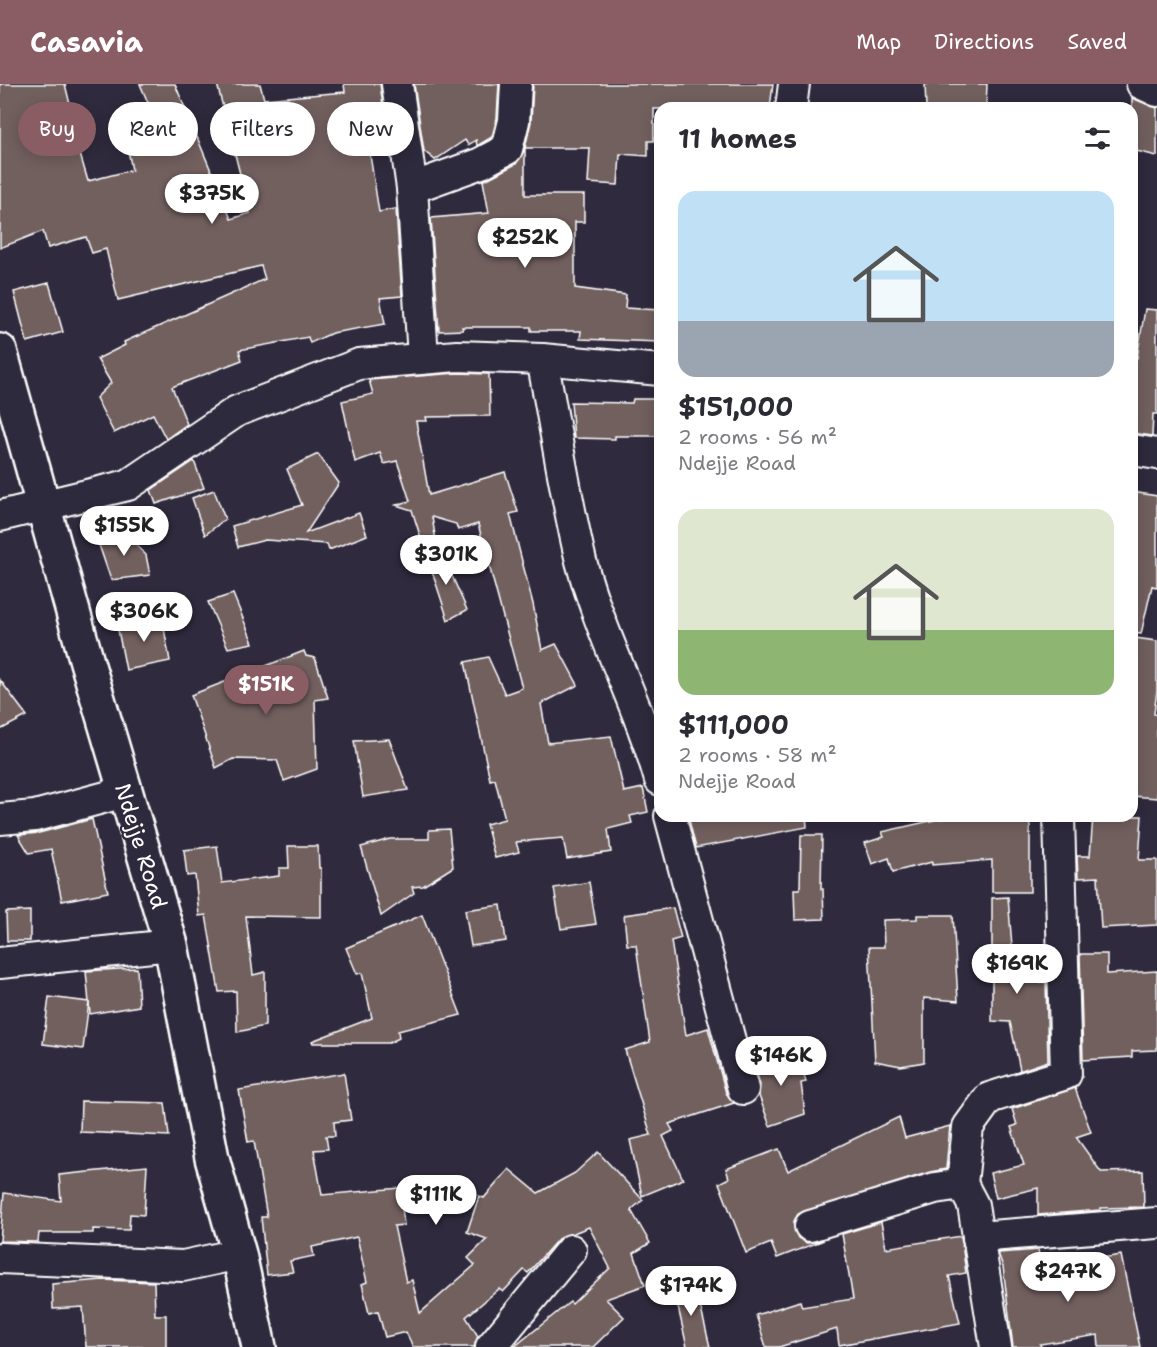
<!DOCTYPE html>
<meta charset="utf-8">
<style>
:root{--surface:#fff;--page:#f2f2f3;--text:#2b2b33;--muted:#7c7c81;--accent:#8a5d65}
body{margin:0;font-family:"Shantell Sans",sans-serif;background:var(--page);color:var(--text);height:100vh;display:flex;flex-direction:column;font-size:22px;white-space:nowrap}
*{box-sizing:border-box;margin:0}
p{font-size:20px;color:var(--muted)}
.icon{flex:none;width:33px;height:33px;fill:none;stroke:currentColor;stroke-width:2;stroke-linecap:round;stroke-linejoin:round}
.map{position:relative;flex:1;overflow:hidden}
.side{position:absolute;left:654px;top:18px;width:484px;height:720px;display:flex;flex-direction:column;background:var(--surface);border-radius:18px;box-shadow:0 3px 15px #0003}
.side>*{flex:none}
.top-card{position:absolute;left:18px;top:18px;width:546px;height:54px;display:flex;gap:12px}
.price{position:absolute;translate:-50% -51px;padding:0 14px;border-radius:21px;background:#fff;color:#222;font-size:20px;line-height:39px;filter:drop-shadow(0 2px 3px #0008)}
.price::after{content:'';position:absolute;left:50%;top:36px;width:18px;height:14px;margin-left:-9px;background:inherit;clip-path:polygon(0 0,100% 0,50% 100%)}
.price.current{background:var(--accent);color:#fff}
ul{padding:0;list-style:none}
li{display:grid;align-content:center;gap:12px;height:318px;padding:0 24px}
li span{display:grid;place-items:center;height:186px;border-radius:18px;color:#555}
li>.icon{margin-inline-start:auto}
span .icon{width:108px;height:108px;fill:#fffc;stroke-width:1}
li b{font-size:26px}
h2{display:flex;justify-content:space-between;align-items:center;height:72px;padding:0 24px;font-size:26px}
.pill{padding:0 21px;border-radius:27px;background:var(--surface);box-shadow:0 3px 15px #0003;font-size:21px;line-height:54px}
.pill.current{background:var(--accent);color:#fff}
header{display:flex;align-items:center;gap:36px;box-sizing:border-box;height:84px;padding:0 30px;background:var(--accent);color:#fff}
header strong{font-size:28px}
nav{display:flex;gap:33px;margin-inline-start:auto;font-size:21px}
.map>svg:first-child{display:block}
.building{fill:#72615f;stroke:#fff;stroke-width:1.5}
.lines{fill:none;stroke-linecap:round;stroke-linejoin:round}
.minor-casing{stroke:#fff;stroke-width:34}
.tertiary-casing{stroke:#fff;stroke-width:38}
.minor{stroke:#2f2a3d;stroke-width:30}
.tertiary{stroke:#2f2a3d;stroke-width:33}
.labels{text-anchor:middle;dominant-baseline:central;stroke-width:4.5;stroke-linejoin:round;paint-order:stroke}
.street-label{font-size:22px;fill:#fff;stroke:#2f2a3d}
</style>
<header>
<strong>Casavia</strong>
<nav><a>Map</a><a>Directions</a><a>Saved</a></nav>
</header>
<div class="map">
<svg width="1157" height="1263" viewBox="0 0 1157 1263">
<rect width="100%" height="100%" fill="#2f2a3d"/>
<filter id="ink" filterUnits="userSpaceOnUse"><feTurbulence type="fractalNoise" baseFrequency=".0167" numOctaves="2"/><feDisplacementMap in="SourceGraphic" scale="12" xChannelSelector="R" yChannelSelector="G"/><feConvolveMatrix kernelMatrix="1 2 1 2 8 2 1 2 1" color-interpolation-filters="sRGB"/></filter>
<g filter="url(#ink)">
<g class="building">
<polygon points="0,0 65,0 77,49 74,50 88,97 132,86 123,41 155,35 140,0 175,0 231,135 250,129 217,0 260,0 264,15 345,8 344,0 380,0 390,71 370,71 379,128 396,125 402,212 380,214 385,240 332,249 310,259 308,253 239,266 242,276 172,303 187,340 166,355 153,330 114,349 96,314 111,299 97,275 125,261 124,258 265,195 261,182 118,216 106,165 92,169 86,153 48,164 43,147 0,164"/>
<polygon points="414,0 499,0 497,34 492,53 477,62 476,56 468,61 465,56 435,76 424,67"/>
<polygon points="533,0 773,0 770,24 654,25 654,57 648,57 648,72 620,70 618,101 588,99 590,64 525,64 531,38"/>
<polygon points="925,0 987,0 986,24 926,24"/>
<polygon points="1132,14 1157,24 1157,72 1132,66"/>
<polygon points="525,65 525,111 584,111 584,138 575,138 575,204 626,211 625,224 660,226 660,258 580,255 581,247 531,247 531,243 462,243 463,246 439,247 431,134 489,129 483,97 516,80"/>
<polygon points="49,199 63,248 27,258 14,208"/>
<polygon points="1145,225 1157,226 1157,330 1153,330 1152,352 1132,349 1132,274 1137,274"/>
<polygon points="457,289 489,290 490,332 426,333 427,337 416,337 429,411 505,388 518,428 510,430 533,520 542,566 556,560 578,601 541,620 548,659 611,652 624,708 643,704 648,728 630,732 632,739 608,745 611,768 567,775 563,754 516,758 519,768 495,774 486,740 505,735 495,695 490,696 465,578 488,573 505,610 522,604 478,440 458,446 456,440 432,433 436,457 423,461 412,426 396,421 410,417 397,377 384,380 380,369 355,378 342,317 373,310 369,296"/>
<polygon points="633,315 660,315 657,352 615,352 615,355 574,354 571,318 632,319"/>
<polygon points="318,370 339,399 306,449 359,429 367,451 329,466 327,460 265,456 238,463 232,442 302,421 287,385"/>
<polygon points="194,377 204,404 156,420 151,406"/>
<polygon points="214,406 225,435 205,451 192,414"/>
<polygon points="1132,408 1157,412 1157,503 1152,502 1141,550 1132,549"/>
<polygon points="134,447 138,463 146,471 150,491 111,496 97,455"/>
<polygon points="441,467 467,526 448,536 427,472"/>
<polygon points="233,510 253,559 228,564 208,518"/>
<polygon points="161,528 170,577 126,586 118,546"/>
<polygon points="1135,554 1157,557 1157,606 1154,630 1157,631 1157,714 1132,712"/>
<polygon points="304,567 306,572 315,574 328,614 315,616 317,685 284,697 277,676 233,675 216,684 191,611"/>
<polygon points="0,596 27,632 0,646"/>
<polygon points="389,655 408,706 363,713 354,657"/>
<polygon points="688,732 806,732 807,743 696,764"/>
<polygon points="980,732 1030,732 1030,808 992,808 992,776 932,781 932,778 893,788 889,774 872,780 865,759 884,753 882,748 939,735"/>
<polygon points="1093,732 1142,732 1139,776 1157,776 1157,841 1101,844 1098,793 1078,794 1077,772 1090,772"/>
<polygon points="92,735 108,808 62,817 51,765 29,769 18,751 39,749"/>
<polygon points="449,745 453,783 423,802 412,803 414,809 381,832 361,763 390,755 429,755 429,746"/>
<polygon points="801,751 822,751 821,805 823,805 824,835 795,836 794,805 800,805"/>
<polygon points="217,762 222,799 279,792 279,784 289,784 288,762 318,762 319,784 321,784 321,833 246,832 253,891 265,888 265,942 237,948 236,907 219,908 206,831 199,832 195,791 187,792 184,766"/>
<polygon points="589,798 596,840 561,845 554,804"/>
<polygon points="1008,813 1015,899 1046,898 1048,977 1016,988 1020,986 1010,938 992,937 992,814"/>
<polygon points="501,821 506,857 471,862 465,826"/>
<polygon points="673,824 681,854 671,857 686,951 708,944 726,1009 734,1019 669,1040 673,1047 663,1052 683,1095 642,1112 630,1056 651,1051 625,966 650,958 636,861 627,861 624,831"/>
<polygon points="30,827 30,857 7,857 6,828"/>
<polygon points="422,831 461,931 398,947 399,954 389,959 313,959 312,957 372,934 362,889 357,890 346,864"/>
<polygon points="917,831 953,831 958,917 924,914 924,978 901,982 875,977 869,863 884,863 883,836 917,835"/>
<polygon points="1080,870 1107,870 1107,890 1157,887 1157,966 1132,967 1132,973 1083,976"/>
<polygon points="137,884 139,922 90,930 86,887"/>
<polygon points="49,913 89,918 83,965 43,960"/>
<polygon points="798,967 806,998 801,999 805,1030 770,1042 759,1012 760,1001 754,979"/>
<polygon points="344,989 351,1036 334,1038 335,1052 326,1052 328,1065 314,1066 322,1111 400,1104 404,1141 394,1142 406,1198 412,1196 420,1229 475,1181 468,1174 487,1155 467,1148 479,1112 484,1114 509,1085 538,1109 575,1089 598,1068 643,1116 631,1126 650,1159 634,1169 645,1201 606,1215 624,1233 593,1263 514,1263 570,1218 572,1220 610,1184 589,1143 558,1155 528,1189 524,1186 503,1208 499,1205 466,1233 478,1252 474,1263 413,1263 406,1248 385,1253 378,1227 369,1229 362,1200 367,1198 357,1153 312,1163 314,1172 290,1177 293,1188 267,1191 261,1133 267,1133 254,1057 248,1058 239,1006"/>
<polygon points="1075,1004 1091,1048 1076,1053 1101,1088 1143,1087 1144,1123 1101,1124 1101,1126 1038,1131 1038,1104 996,1114 990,1089 1024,1081 1011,1043 1017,1041 1012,1025"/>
<polygon points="81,1017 165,1019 169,1052 80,1048"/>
<polygon points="899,1033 905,1054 950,1042 946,1085 930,1088 798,1130 793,1139 798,1154 807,1159 824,1156 777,1174 771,1159 746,1169 719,1099 729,1094 726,1085 779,1065 788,1087"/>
<polygon points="147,1082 144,1131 130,1130 129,1146 93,1145 93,1149 39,1149 38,1158 0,1157 4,1109 61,1117 59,1091"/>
<polygon points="881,1138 886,1164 961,1152 966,1189 949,1192 960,1239 839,1261 837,1245 779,1263 766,1263 756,1231 800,1217 802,1223 853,1215 842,1150"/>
<polygon points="1038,1166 1044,1198 1092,1194 1089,1176 1121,1171 1140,1263 1099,1263 1098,1251 1040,1260 1041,1263 1013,1263 1003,1183 998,1169"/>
<polygon points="103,1196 154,1198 155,1231 166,1231 166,1263 86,1263 83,1223 53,1225 52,1200"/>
<polygon points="691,1199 700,1221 710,1263 687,1263 678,1223 671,1207"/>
</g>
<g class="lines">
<g class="minor-casing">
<g id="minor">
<polyline points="397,0 412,104 423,273"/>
<polyline points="1142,0 1157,7"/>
<polyline points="791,24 794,0"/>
<polyline points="412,104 481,79 507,65 514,37 516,0"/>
<path d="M542 275C555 342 565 411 581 477 601 552 639 621 660 696"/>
<polyline points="1132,366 1157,370"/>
<polyline points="0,432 128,401 237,327 359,280 457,272 542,275 660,286"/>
<polyline points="670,732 743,1005"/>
<polyline points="0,735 35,732 125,708"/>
<polyline points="0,879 171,861"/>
<polyline points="962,1100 968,1043 989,1014 1066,990 1059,732"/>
<polyline points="810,1142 935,1104 962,1100 973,1121 996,1263"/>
<polyline points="978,1153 1157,1139"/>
<polyline points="0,1174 183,1182 239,1170"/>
<polyline points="491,1263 571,1166"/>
</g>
</g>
<g class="tertiary-casing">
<polyline id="tertiary" points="0,267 87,578 171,861 212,1074 239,1170 259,1263"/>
</g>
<use href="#minor" class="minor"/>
<use href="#tertiary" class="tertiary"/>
</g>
</g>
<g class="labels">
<g class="street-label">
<text transform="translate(141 762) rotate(73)">Ndejje Road</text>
</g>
</g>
</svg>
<b class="price" style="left:212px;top:141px">$375K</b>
<b class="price" style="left:525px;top:185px">$252K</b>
<b class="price" style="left:124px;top:473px">$155K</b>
<b class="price" style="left:446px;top:502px">$301K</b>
<b class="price" style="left:144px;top:559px">$306K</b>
<b class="price current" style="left:266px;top:632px">$151K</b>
<b class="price" style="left:1017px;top:911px">$169K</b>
<b class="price" style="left:781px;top:1003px">$146K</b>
<b class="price" style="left:436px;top:1142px">$111K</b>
<b class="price" style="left:1068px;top:1219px">$247K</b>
<b class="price" style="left:691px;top:1233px">$174K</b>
<div class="top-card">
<a class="pill current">Buy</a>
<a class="pill">Rent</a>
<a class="pill">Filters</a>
<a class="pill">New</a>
</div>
<section class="side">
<h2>11 homes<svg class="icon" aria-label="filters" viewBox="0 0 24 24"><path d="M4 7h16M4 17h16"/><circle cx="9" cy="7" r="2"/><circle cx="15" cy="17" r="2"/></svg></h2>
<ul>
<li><span style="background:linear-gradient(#bfe0f5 70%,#9aa5b1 0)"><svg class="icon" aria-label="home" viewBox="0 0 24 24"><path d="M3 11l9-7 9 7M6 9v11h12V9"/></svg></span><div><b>$151,000</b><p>2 rooms · 56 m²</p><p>Ndejje Road</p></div></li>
<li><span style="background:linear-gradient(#dfe7d0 65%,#8fb573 0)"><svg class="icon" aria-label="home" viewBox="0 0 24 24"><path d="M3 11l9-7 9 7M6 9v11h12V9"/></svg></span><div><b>$111,000</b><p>2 rooms · 58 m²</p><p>Ndejje Road</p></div></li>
</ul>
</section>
</div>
